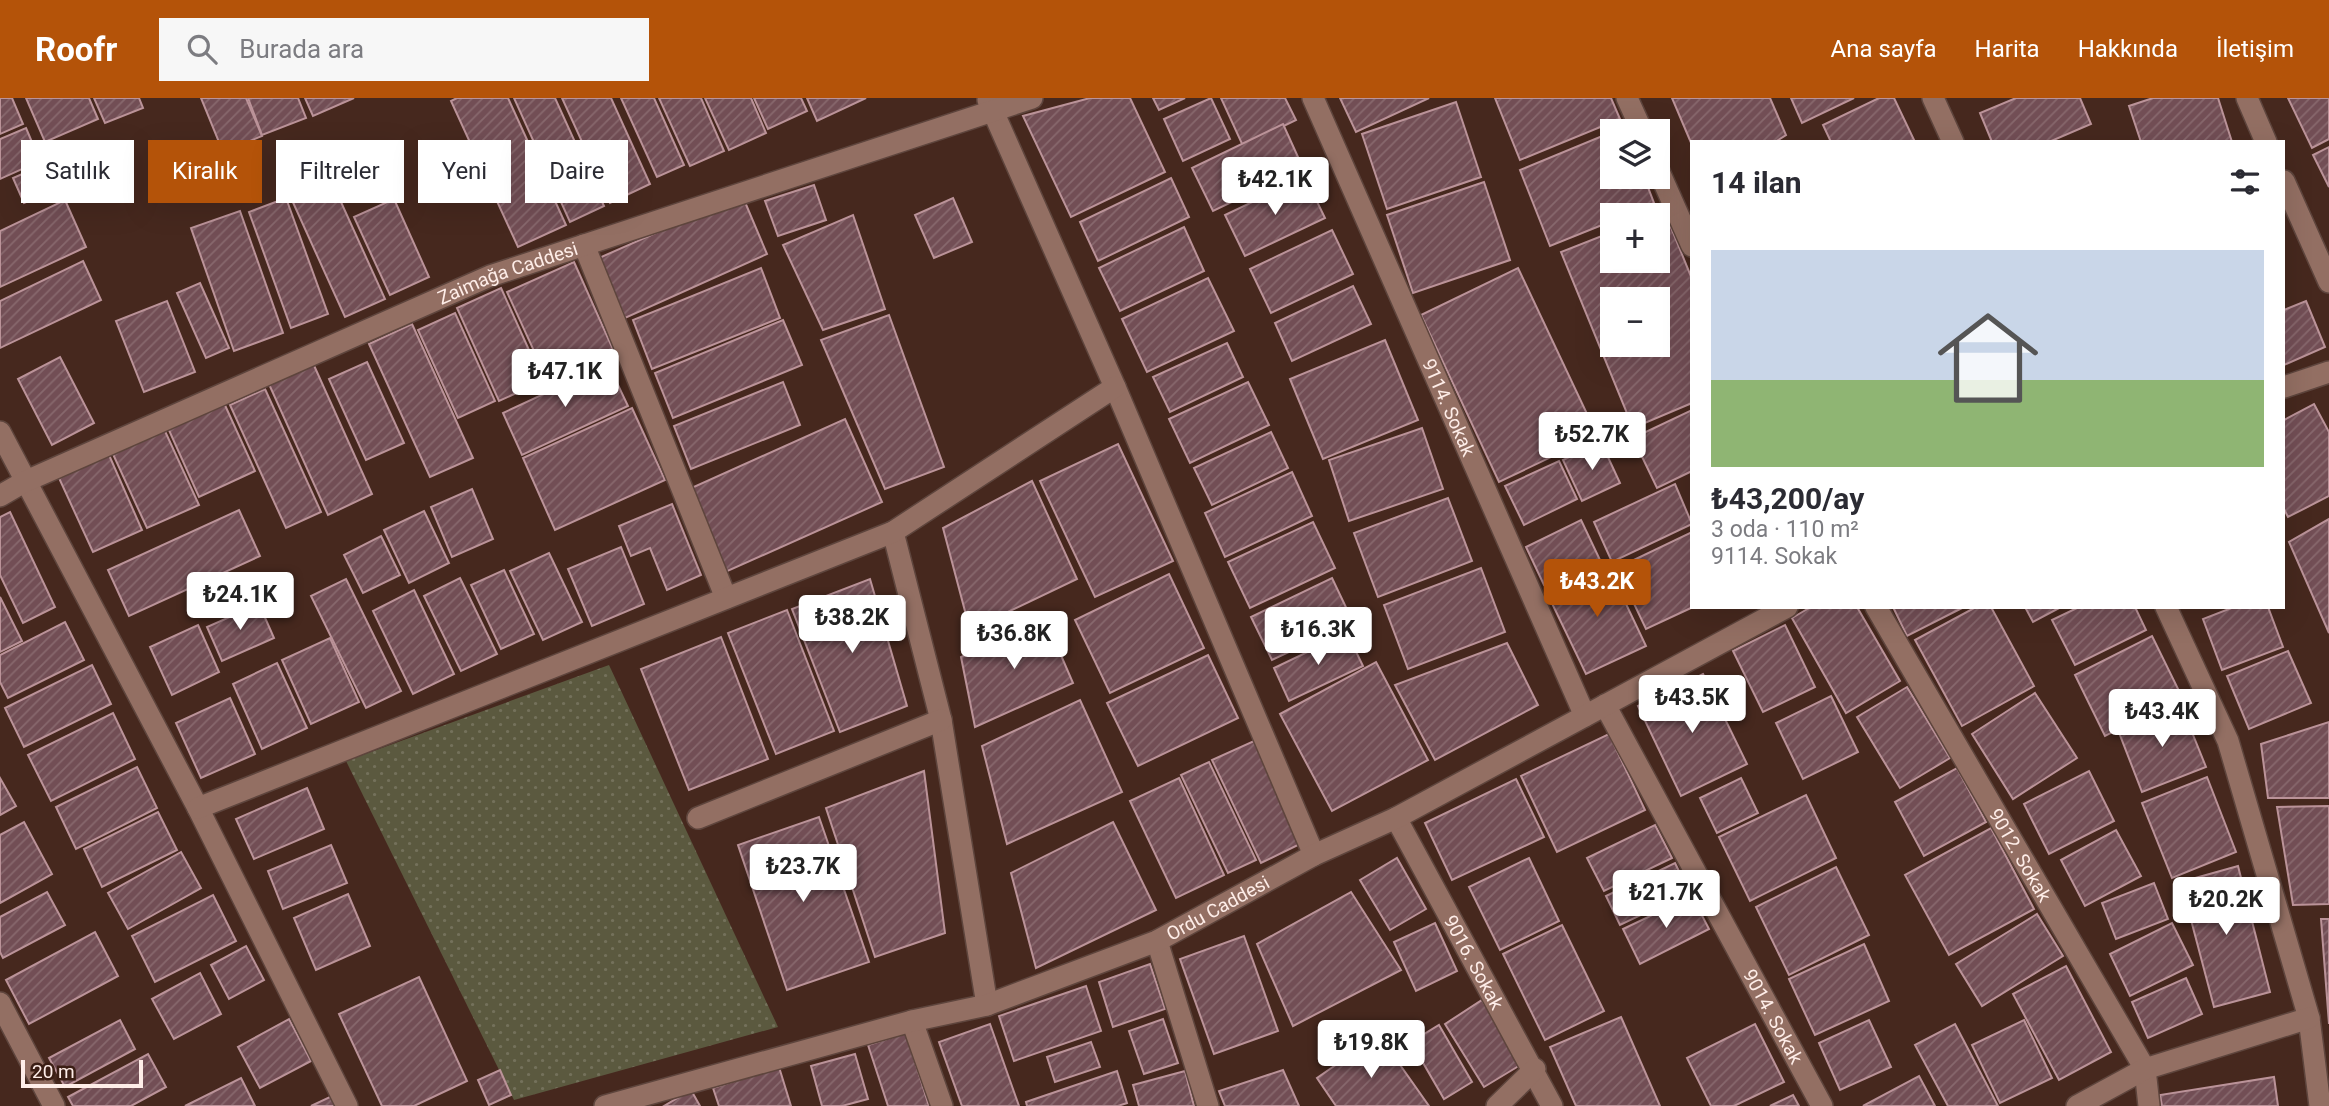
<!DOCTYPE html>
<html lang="tr">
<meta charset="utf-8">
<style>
:root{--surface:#fff;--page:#f7f7f7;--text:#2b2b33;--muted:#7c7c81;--accent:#b45309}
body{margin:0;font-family:Roboto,sans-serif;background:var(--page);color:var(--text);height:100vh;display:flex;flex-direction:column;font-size:26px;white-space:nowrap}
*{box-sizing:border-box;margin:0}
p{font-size:23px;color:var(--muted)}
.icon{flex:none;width:38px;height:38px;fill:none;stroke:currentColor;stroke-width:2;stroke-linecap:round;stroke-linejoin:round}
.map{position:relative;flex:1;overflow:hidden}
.details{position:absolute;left:1690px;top:42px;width:595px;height:469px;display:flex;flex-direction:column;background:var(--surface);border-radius:0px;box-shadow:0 7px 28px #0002}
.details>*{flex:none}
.banner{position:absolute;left:21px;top:42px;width:665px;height:63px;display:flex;gap:14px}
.tools{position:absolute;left:1600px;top:21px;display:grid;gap:14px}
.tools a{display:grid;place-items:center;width:70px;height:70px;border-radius:0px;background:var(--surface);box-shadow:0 7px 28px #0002;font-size:35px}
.scale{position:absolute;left:21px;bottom:18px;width:122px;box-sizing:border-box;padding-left:7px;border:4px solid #feede8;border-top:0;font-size:19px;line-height:24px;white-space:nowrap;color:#feede8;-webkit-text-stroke:5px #3b1e14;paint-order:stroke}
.price{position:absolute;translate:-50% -60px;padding:0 16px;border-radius:7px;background:#fff;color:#222;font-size:23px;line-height:46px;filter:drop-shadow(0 2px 4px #0008)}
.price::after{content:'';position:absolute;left:50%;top:42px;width:21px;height:16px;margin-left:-10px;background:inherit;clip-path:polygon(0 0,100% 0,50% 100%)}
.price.current{background:var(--accent);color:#fff}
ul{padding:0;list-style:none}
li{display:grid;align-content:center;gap:14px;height:371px;padding:0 21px}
li span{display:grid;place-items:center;height:217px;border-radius:0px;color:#555}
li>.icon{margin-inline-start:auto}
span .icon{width:126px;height:126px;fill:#fffc;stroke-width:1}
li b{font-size:30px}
h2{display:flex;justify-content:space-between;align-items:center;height:84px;padding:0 21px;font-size:30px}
.chip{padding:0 24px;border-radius:0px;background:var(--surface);box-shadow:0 7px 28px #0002;font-size:24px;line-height:63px}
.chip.current{background:var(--accent);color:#fff}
header{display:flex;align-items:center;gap:42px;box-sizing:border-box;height:98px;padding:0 35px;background:var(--accent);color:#fff}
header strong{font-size:33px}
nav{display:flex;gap:38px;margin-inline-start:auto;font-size:24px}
.search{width:490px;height:63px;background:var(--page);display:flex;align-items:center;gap:18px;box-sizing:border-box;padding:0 24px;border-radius:0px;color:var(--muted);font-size:26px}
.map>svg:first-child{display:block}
.park{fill:url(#park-dots)}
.building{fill:url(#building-hatch);stroke:#bb9399;stroke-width:2;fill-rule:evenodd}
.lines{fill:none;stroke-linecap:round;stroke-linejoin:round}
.street-casing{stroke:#5e453d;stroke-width:24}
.secondary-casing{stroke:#5e453d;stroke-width:24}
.street{stroke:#936f63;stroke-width:21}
.secondary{stroke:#936f63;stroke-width:21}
.labels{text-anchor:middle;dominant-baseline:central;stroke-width:7;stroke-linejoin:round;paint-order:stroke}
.street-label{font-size:19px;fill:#feede8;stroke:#3b1e14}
</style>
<header>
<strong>Roofr</strong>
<div class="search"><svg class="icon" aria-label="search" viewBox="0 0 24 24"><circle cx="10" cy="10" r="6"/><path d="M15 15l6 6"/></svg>Burada ara</div>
<nav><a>Ana sayfa</a><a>Harita</a><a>Hakkında</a><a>İletişim</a></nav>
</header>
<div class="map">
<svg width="2329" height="1008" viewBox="0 0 2329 1008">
<defs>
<pattern id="park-dots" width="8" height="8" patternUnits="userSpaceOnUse" patternTransform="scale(1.75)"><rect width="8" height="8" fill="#5b593f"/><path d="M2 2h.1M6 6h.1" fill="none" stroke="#74715b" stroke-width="1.8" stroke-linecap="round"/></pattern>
<pattern id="building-hatch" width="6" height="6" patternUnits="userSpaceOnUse" patternTransform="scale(1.75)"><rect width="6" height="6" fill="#724e55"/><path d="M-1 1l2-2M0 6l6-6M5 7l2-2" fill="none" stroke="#87686d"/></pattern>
</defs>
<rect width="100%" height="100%" fill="#46281e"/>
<polygon class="park" points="609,567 778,929 514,1002 346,663"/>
<g class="building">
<polygon points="0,0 12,0 23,26 0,36"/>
<polygon points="26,0 89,0 98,21 45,44"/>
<polygon points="94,0 139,0 143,10 105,25"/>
<polygon points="201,0 246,0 262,38 223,54"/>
<polygon points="248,0 298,0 306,20 262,37"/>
<polygon points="305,0 354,0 313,18"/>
<polygon points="457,0 508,0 566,127 518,149 451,3"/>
<polygon points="514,0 555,0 604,108 570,124"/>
<polygon points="562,0 611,0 650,86 610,105"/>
<polygon points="621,0 654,0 684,67 657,79"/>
<polygon points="659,0 701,0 724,53 690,68"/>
<polygon points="705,0 751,0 766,35 729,52"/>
<polygon points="754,0 801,0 807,13 768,31"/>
<polygon points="807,0 866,0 817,23"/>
<polygon points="1090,0 1130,0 1165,74 1071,119 1023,18"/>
<polygon points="1153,0 1185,0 1159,12"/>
<polygon points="1211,0 1230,41 1183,63 1164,21"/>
<polygon points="1221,0 1285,0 1296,22 1243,48"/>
<polygon points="1340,0 1429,0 1356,34"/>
<polygon points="1495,0 1611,0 1620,21 1520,62"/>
<polygon points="1672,0 1770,0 1786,37 1775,44 1692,44 1692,47"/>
<polygon points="1791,0 1854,0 1802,25"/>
<polygon points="1879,0 1894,0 1915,44 1831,44 1823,27"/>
<polygon points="2016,0 2080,0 2091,26 2049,44 1992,44 1980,15"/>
<polygon points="2153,0 2218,0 2232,44 2141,44 2129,8"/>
<polygon points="2288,0 2329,0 2329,41 2312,50"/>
<polygon points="1456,4 1481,79 1387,111 1362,36"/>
<polygon points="1283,26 1303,70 1213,113 1192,70"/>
<polygon points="26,30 40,63 0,81 0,41"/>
<polygon points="1612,34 1612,79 1644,79 1654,105 1625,117 1612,117 1612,123 1550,148 1520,72"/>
<polygon points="2329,49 2329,89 2313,57"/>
<polygon points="45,66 56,92 24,105 13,80"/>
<polygon points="326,71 385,201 345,219 286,89"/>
<polygon points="1305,79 1325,120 1245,158 1225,117"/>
<polygon points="1171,80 1189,119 1098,163 1080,124"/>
<polygon points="1484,84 1510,162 1413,195 1387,117"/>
<polygon points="814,87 826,122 778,138 765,103"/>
<polygon points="742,97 767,156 625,220 599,160"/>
<polygon points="286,100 328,216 291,230 249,114"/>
<polygon points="953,100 972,144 934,160 915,117"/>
<polygon points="394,101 429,179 390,197 354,119"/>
<polygon points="65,102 86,149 0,189 0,133"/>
<path d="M1664 112 1692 181V305L1633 330 1561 154 1612 134V163H1657V117H1651ZM1612 201H1657V247H1612Z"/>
<polygon points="240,113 283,235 234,253 191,130"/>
<polygon points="853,117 885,211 823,232 783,147"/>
<polygon points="1184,129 1204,173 1120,213 1099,170"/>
<polygon points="1332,132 1353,176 1271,215 1250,171"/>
<polygon points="83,163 101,202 0,250 0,203"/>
<polygon points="574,164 616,258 550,288 507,194"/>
<polygon points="761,170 780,220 652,271 633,222"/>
<polygon points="1518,170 1597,337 1499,384 1421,217"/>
<polygon points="1208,180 1234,233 1147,274 1122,221"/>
<polygon points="200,185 229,250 206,260 177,195"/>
<polygon points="1353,188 1371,226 1292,263 1275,225"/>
<polygon points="501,190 543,283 499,303 457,210"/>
<polygon points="167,203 195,274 144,294 116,223"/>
<polygon points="2306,203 2325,249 2284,267 2284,212"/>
<polygon points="455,215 495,303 458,320 418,232"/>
<polygon points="889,217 944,369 885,391 821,242"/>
<polygon points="783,222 802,267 673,320 655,275"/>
<polygon points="412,226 473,360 430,379 369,246"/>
<polygon points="1385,242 1418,322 1323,361 1290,281"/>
<polygon points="1227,245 1243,279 1170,314 1153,279"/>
<polygon points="60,259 94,325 52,347 18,281"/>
<polygon points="312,263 372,396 328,417 268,284"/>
<polygon points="367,264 404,345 366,362 329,281"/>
<polygon points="608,266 628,308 522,357 503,315"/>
<polygon points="783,284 800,327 691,371 674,328"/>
<polygon points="1248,284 1269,327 1190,365 1169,321"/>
<polygon points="265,291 321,414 286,430 230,307"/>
<polygon points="224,305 255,373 199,399 168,330"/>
<polygon points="2314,306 2329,334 2329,398 2288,419 2284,411 2284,322"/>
<polygon points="632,310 665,382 555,432 523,360"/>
<polygon points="1692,312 1692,373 1657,390 1633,340"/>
<polygon points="845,321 882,404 723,475 687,392"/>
<polygon points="1422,330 1443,391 1349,423 1329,362"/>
<polygon points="164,331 199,407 147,430 112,354"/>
<polygon points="1271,334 1288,370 1212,407 1194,370"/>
<polygon points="1601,344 1620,385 1582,403 1563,362"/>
<polygon points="1118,346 1173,463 1095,499 1040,383"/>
<polygon points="109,357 142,432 93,454 59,380"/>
<polygon points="1559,363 1577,401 1524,427 1505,388"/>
<polygon points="1292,374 1312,418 1225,459 1205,415"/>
<polygon points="1032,383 1077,481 970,532 943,430"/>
<polygon points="1675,386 1692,426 1612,464 1594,424"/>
<polygon points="472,391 493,441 452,459 431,409"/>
<polygon points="1448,400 1472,463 1378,499 1354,435"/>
<polygon points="672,406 701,477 667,492 650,450 631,458 619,428"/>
<polygon points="239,412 260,458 129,518 108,472"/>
<polygon points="424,413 449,465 409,485 384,432"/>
<polygon points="10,414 55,509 23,525 0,477 0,419"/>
<polygon points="2329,421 2329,535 2289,444"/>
<polygon points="1581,422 1600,462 1544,487 1526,449"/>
<polygon points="1313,424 1335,470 1250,510 1228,464"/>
<polygon points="1692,434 1693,509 1646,531 1617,470"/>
<polygon points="381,438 400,477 363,495 344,457"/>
<polygon points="621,449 644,506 592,528 568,471"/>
<polygon points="549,455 582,524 543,542 510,473"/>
<polygon points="1607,466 1646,548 1586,576 1547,495"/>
<polygon points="1481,470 1505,534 1408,571 1384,507"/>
<polygon points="504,472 534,536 501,551 471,487"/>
<polygon points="1169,476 1204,550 1110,595 1075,522"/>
<polygon points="460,480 497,556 461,573 424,498"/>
<polygon points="1332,480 1353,524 1272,562 1251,519"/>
<polygon points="346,481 401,593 366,610 311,498"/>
<polygon points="870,481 907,608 840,634 792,511"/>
<polygon points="414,492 454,576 413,596 373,513"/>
<polygon points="0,499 22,543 0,554"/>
<polygon points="259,506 274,540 222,563 207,529"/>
<polygon points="1811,509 1857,509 1900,583 1846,615 1792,520"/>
<polygon points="1893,509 1964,509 1907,538"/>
<polygon points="1976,509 1991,509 2034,588 1962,628 1915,542"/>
<polygon points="2025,509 2061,509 2033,524"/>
<polygon points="2079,509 2135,509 2146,532 2075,567 2052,522"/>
<polygon points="2234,509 2268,509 2283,549 2222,572 2203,521"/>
<polygon points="787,512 834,633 776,656 728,535"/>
<polygon points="1044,518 1073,585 975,629 961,559"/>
<polygon points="65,524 84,562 8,600 0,584 0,557"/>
<polygon points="198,527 219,574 172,597 150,549"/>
<polygon points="1785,527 1815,589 1763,614 1733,553"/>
<polygon points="1347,535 1363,568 1289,603 1274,570"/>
<polygon points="2152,538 2182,599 2105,638 2075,577"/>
<polygon points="721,539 768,661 689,692 641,571"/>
<polygon points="330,540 359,604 311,626 282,562"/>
<polygon points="1507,545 1538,607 1435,662 1395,587"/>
<polygon points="2288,553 2311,605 2249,631 2227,578"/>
<polygon points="1208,557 1238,620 1138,668 1107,605"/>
<polygon points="1376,564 1428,662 1332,713 1280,616"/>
<polygon points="277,565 307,630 262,651 233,586"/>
<polygon points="92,567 111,606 24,649 5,610"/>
<polygon points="1703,576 1747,666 1681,698 1638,608"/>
<polygon points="1907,589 1950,660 1900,690 1857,619"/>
<polygon points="2035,595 2077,660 2013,701 1972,636"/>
<polygon points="1831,598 1858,654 1803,681 1776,625"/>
<polygon points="230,600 255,656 201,680 176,625"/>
<polygon points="1080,602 1122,694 1007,746 982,648"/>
<polygon points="2181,607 2206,669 2142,694 2118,632"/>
<polygon points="113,615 135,661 51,703 28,657"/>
<polygon points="2329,624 2329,700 2268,700 2261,646"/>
<polygon points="1609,636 1645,712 1557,754 1521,678"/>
<polygon points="1254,643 1302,745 1261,765 1212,662"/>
<polygon points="1209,664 1256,762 1228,775 1181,677"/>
<polygon points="137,669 157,710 76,751 56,709"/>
<polygon points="1957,670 1986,724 1924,758 1895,704"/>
<polygon points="924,673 945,835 875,859 826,710"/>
<polygon points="2089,673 2114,723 2049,756 2024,706"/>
<polygon points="2207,679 2236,754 2172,780 2142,705"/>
<polygon points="0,680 16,708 0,717"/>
<polygon points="1179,680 1224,777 1176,800 1130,703"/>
<polygon points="1741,680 1758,715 1717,735 1700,700"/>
<polygon points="1516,681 1544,739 1452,782 1425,725"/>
<polygon points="307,690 324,731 254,761 236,721"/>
<polygon points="1806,697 1836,760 1750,803 1719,739"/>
<polygon points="2329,708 2329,806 2293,807 2277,709"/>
<polygon points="158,714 177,752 102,789 84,751"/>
<polygon points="819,719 869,864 787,892 738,747"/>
<polygon points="24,724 52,776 0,805 0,737"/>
<polygon points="1113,724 1156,812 1036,870 1011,775"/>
<polygon points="1655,727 1672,760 1604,793 1587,760"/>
<polygon points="1991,730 2034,811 1949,857 1905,777"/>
<polygon points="2116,732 2141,778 2085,808 2061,762"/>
<polygon points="331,747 347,785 283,811 268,773"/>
<polygon points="181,754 201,790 128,831 108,795"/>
<polygon points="1397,760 1426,811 1390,832 1360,782"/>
<polygon points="1529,760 1559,823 1500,852 1469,789"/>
<polygon points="1675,765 1689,794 1620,827 1606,798"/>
<polygon points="2238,768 2270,894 2214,909 2181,784"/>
<polygon points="1836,769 1869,837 1789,877 1756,809"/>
<polygon points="2154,785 2168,821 2116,841 2102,805"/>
<polygon points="47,794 65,827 3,860 0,854 0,819"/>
<polygon points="1351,794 1401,872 1293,928 1257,846"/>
<polygon points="348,796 370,848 316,872 294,820"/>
<polygon points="213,797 236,843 155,884 132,838"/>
<polygon points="1692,798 1709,831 1640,866 1623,831"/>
<polygon points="2037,816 2063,858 1982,908 1956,866"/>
<polygon points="2321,821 2329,821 2329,926"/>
<polygon points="1435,825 1457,873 1416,893 1394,844"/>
<polygon points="2172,825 2193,867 2130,898 2110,856"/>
<polygon points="1562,827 1604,913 1545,942 1503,856"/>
<polygon points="95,834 118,878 29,926 6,882"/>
<polygon points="1244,838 1278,933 1214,956 1180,861"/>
<polygon points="1864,846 1889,903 1815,937 1789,881"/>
<polygon points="246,848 264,882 229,901 211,867"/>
<polygon points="1150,866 1165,911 1113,929 1099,884"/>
<polygon points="2066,868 2111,954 2059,982 2013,896"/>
<polygon points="200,875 221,916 174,941 152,901"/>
<polygon points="419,879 467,983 414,1008 382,1008 339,916"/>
<polygon points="2186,880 2202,916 2148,940 2132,904"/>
<polygon points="1086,888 1101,933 1014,963 999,918"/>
<polygon points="1482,902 1522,966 1484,989 1445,926"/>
<polygon points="1621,919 1660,1008 1576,1008 1550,949"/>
<polygon points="289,921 311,963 260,990 238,949"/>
<polygon points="1163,921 1178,965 1144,976 1129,933"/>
<polygon points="120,922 135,951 65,989 49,960"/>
<polygon points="1869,922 1891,969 1840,992 1819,945"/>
<polygon points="2024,922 2052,980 2000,1005 1972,947"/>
<polygon points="990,926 1019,1008 962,1008 939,944"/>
<polygon points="1755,926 1784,984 1734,1008 1711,1008 1687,960"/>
<polygon points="1955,926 1998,1008 1948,1008 1915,947"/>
<polygon points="1439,927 1472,984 1444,1001 1411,944"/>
<polygon points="906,935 929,1008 888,1008 868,947"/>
<polygon points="1379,937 1429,1008 1336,1008 1317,980"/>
<polygon points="1091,944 1100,969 1055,984 1047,959"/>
<polygon points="148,956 166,989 131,1008 73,1008 68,999"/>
<polygon points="855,956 868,1001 842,1008 822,1008 811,968"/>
<polygon points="779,969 791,1008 719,1008 713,990"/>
<polygon points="500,972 511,997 489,1007 478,982"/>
<polygon points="1283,972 1299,1008 1225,1008 1219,993"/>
<polygon points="1117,973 1127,1005 1118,1008 1027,1008 1026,1004"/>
<polygon points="1185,973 1194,1008 1139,1008 1133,987"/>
<polygon points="1919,978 1935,1008 1863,1008"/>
<polygon points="2274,979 2278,1008 2162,1008 2160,997"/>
<polygon points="241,980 255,1008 185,1008"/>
<polygon points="691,992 700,1008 664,1008"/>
<polygon points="1793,997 1799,1008 1770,1008"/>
<polygon points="332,998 336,1008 311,1008"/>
</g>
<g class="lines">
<g class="street-casing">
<g id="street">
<path id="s1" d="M1313 0 1585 618"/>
<polyline points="1627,0 1642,33"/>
<polyline points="1933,0 1953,44"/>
<polyline points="2247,0 2266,44"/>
<polyline points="988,2 1115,289 1314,757"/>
<polyline points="1657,69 1692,148"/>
<polyline points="2284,83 2329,184"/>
<polyline points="584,147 726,500"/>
<polyline points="0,334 198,710 347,1008"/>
<path id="s2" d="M0 398 24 384 490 178 1032 0"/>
<polyline points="893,434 941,622 987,907"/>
<path id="s3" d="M1876 509 2145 971 2149 1008"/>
<polyline points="2166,509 2228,643 2309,920 2320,1008"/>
<path id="s4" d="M1605 607 1822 1008"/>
<polyline points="198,710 893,434 1115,289"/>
<polyline points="698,720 941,622"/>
<path id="s5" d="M1396 720 1552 1008"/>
<polyline points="1157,843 1208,1008"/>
<polyline points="0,905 54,1008"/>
<polyline points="912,923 942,1008"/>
<polyline points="1497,1008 1535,971"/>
<polyline points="2077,1008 2145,971 2309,920"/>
</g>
</g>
<g class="secondary-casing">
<g id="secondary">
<polyline points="2284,289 2329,274"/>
<path id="s6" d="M605 1008 912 923 987 907 1157 843 1314 757 1396 720 1787 509"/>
</g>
</g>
<use href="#street" class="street"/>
<use href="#secondary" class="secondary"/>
</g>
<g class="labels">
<g class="street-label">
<text stroke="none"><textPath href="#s2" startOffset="555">Zaimağa Caddesi</textPath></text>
<text stroke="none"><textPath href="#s1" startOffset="338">9114. Sokak</textPath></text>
<text stroke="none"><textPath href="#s3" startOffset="287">9012. Sokak</textPath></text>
<text stroke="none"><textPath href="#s6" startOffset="646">Ordu Caddesi</textPath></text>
<text stroke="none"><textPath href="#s5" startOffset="164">9016. Sokak</textPath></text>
<text stroke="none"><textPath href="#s4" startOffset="354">9014. Sokak</textPath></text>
</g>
</g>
</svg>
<div class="tools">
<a><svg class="icon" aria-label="layers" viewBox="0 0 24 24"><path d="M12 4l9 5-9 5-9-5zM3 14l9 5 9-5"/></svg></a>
<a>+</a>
<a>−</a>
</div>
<div class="scale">20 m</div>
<b class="price" style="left:1275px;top:119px">₺42.1K</b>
<b class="price" style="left:565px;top:311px">₺47.1K</b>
<b class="price" style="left:1592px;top:374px">₺52.7K</b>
<b class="price current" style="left:1597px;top:521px">₺43.2K</b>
<b class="price" style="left:240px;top:534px">₺24.1K</b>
<b class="price" style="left:852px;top:557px">₺38.2K</b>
<b class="price" style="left:1318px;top:569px">₺16.3K</b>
<b class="price" style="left:1014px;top:573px">₺36.8K</b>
<b class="price" style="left:1692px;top:637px">₺43.5K</b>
<b class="price" style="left:2162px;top:651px">₺43.4K</b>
<b class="price" style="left:803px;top:806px">₺23.7K</b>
<b class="price" style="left:1666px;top:832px">₺21.7K</b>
<b class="price" style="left:2226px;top:839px">₺20.2K</b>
<b class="price" style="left:1371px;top:982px">₺19.8K</b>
<div class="banner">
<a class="chip">Satılık</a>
<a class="chip current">Kiralık</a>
<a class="chip">Filtreler</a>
<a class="chip">Yeni</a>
<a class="chip">Daire</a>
</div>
<section class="details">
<h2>14 ilan<svg class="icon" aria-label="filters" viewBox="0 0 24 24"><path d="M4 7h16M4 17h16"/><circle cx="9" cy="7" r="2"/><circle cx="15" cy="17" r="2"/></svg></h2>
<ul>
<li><span style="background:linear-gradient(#c9d6e8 60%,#8fb573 0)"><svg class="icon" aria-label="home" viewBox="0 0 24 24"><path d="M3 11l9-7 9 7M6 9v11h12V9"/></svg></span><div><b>₺43,200/ay</b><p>3 oda · 110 m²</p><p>9114. Sokak</p></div></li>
</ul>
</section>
</div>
